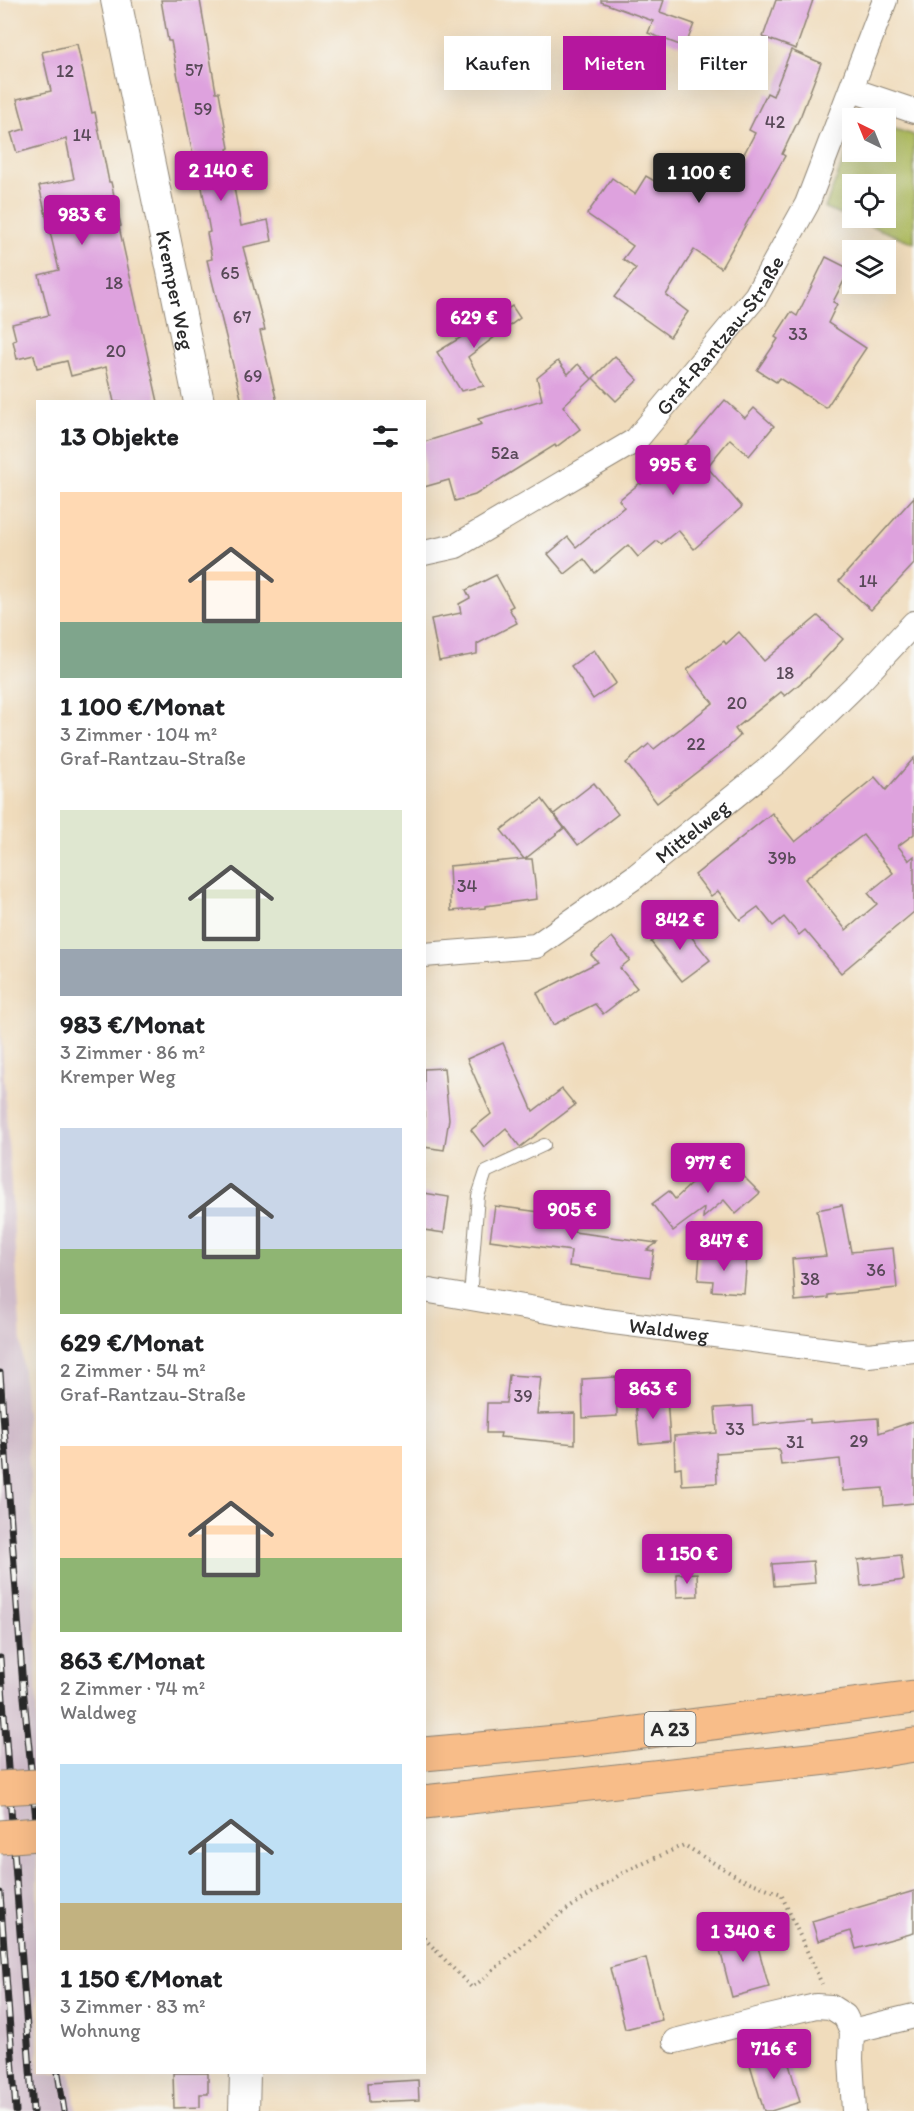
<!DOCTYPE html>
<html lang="de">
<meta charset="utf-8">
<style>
:root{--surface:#fff;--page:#f2f2f2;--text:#202124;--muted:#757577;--accent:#b5179e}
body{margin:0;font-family:Itim,sans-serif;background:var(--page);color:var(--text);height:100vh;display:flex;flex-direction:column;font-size:22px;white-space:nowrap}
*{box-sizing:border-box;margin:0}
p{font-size:20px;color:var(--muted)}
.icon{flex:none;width:33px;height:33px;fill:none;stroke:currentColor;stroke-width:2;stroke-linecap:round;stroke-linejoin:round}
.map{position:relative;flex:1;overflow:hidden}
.side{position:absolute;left:36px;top:400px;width:390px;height:1674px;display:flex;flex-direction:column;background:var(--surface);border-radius:0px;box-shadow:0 6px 24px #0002}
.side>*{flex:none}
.top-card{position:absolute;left:444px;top:36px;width:380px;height:54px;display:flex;gap:12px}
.needle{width:39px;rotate:317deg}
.buttons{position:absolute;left:842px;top:108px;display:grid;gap:12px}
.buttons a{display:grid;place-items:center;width:54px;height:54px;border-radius:0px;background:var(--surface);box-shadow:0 6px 24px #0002;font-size:30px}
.price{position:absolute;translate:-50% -51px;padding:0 14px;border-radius:6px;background:var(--accent);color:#fff;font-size:20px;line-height:39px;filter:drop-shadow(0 2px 3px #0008)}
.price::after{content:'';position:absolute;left:50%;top:36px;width:18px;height:14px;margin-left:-9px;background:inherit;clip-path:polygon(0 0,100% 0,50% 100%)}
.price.active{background:#222;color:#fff}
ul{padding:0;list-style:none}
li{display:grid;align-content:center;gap:12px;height:318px;padding:0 24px}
li span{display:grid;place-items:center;height:186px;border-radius:0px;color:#555}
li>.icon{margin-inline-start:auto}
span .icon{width:108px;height:108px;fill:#fffc;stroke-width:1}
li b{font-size:26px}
h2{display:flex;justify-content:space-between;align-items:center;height:72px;padding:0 24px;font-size:26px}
.chip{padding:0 21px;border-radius:0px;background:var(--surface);box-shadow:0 6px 24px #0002;font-size:21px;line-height:54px}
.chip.active{background:var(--accent);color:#fff}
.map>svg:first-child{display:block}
.industrial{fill:#d1bdcb}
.green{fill:#aebb5d;stroke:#6c7344;stroke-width:1.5;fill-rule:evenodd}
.building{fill:#dea2de;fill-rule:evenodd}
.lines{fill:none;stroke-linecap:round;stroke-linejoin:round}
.service-casing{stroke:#8e8474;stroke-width:14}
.minor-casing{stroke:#8e8474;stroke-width:26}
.tertiary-casing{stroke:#8e8474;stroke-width:32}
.motorway-casing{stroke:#8e8474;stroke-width:35}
.path{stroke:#8e8474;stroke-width:4;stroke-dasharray:1.5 4.5;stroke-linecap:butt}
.service{stroke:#fff;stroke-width:12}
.minor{stroke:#fff;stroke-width:24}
.tertiary{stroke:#fff;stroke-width:30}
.motorway{stroke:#f8bd89;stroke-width:33}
.rail-casing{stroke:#2b2b2b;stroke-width:7}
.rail{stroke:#f6f6f2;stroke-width:4.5;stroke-dasharray:14;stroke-linecap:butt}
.motorway-bridge-casing{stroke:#8e8474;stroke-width:35;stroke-linecap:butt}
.motorway-bridge{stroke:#f8bd89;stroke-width:33}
.labels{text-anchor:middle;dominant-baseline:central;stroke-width:4.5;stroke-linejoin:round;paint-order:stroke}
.number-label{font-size:18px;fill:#584958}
.shield{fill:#f6f6f2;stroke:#686867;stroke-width:1.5}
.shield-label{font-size:20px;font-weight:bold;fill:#2b2b2b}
.street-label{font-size:21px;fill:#2b2b2b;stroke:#f6f6f2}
</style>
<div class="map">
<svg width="914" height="2111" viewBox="0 0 914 2111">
<rect width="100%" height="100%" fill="#f6f6f2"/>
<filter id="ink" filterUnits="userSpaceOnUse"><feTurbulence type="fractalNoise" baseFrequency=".0167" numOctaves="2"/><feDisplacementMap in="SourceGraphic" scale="12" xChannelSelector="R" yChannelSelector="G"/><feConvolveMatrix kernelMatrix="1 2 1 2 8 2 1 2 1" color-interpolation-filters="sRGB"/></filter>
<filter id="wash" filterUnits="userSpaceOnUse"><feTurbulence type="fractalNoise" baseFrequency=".008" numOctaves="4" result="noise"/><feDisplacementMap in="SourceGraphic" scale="24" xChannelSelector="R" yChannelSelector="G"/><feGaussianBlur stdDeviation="1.35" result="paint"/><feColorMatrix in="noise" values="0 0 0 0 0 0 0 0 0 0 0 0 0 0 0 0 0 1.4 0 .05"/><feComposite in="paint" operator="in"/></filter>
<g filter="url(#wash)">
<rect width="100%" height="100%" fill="#f0dcbc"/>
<polygon class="industrial" points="0,1019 36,1568 38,2073 71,2073 76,2111 0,2111"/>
<path class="green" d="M885 126 914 135V243L825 208 852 139V152H885ZM885 184V218H852V184Z"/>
<g id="blocks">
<g class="building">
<polygon points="161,0 200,0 216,92 219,92 229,148 227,149 241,226 268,220 272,241 243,247 265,330 260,331 277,402 242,402 207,260 212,259 207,233 210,232 196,154 193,155 171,41 168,41"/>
<polygon points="601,0 664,0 660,12 694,24 685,47 648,33 653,21 601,2"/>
<polygon points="776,0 813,0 796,49 763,37"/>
<polygon points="77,44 92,113 95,112 109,182 111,182 121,226 119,227 158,402 114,402 106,367 71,376 67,361 37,368 34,355 17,359 13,341 16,340 12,324 49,315 39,275 59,270 39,186 74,179 66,139 17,153 11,133 25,129 17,99 51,91 42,52"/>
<polygon points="791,50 821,63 801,115 782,154 785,156 721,268 694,250 666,295 688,312 670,337 614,297 636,269 623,259 633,246 587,214 612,178 635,194 646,176 661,185 678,156 725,185 730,180 755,133 749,130 767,93 773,96"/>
<polygon points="826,257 850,269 833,302 837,304 828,323 866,348 826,408 779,378 776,382 757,370 778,339 775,337 791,312 797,316"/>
<polygon points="512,306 520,318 468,357 484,386 461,391 437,352"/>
<polygon points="615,356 638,380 616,401 593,378"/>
<polygon points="558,361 568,374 578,364 592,379 563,406 580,429 556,447 555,445 475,495 455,501 449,480 424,487 424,442 482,424 478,419 542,400 537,378"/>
<polygon points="725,400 745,418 754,408 774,426 749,456 730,439 707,467 742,507 694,549 678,530 661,544 657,541 638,557 628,545 595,573 584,559 565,574 548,554 568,537 576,547 624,507 619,500 640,483 641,484 692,439"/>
<polygon points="914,497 914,564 871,610 839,581"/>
<polygon points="496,575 513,606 509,608 517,623 477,644 477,654 439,661 431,619 461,613 459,604 470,598 466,590"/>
<polygon points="818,616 843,639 809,676 785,696 781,692 735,729 740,736 724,751 657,803 626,763 649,744 654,749 713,703 687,670 724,641 726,644 739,632 764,661"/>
<polygon points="594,650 616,683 593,699 571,666"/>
<path d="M914 758V834L898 846 909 860 908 861 914 856V912L841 973 805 930 799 935 784 917 773 926 758 907 740 920 718 891 711 896 695 875 772 813 795 842 875 777 886 790ZM863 835 893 873 868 893 877 904 846 930 805 879Z"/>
<polygon points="594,783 618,814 578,845 554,814"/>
<polygon points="542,799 564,828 525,859 532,859 537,899 485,906 485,908 451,911 449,866 524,859 501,830"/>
<polygon points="678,920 710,960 682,981 651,942"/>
<polygon points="612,937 630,960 620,968 637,988 603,1014 595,1004 553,1025 537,993 598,962 591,955"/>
<polygon points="503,1043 533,1111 562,1089 575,1105 520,1147 506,1128 484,1147 471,1130 491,1114 467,1059"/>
<polygon points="444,1068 449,1119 444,1150 424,1147 424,1069"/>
<polygon points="722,1155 760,1193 736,1214 724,1200 703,1218 704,1208 673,1231 652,1204 669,1191 675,1199"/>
<polygon points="424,1193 449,1197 444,1233 424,1230"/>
<polygon points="842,1205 851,1252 893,1248 897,1288 828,1295 828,1298 795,1301 792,1259 826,1256 817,1210"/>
<polygon points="495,1206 576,1217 574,1232 657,1243 647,1250 654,1251 650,1277 569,1266 571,1251 490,1240"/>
<polygon points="700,1254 747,1257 744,1293 712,1291 713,1281 698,1280"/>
<polygon points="509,1375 541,1377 537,1414 575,1413 575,1444 500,1437 501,1433 486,1433 487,1403 506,1403"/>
<polygon points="616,1377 617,1416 583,1418 582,1379"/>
<polygon points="667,1397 670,1441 639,1444 635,1400"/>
<polygon points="752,1406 753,1425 810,1419 810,1423 878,1418 879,1433 914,1421 914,1503 884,1506 883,1488 843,1491 840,1459 781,1465 779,1449 716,1453 717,1483 682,1485 681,1467 675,1468 674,1436 717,1433 715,1408"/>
<polygon points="901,1555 904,1580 861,1586 858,1560"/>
<polygon points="813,1561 815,1583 774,1586 772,1564"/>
<polygon points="697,1573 698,1596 677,1597 676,1574"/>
<polygon points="914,1891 914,1933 856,1949 851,1931 818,1941 812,1921"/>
<polygon points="753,1929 769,1987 732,1997 717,1938"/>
<polygon points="646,1958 662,2020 625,2029 610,1968"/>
<polygon points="784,2047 800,2102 771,2111 764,2111 748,2058"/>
<polygon points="173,2073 208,2073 208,2094 200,2094 200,2107 174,2108"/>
<polygon points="418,2080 419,2100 369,2102 368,2083"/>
</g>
</g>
</g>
<g filter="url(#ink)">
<use href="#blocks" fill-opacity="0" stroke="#8e8474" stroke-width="1.5"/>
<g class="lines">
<g class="service-casing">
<polyline id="service" points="470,1297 478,1196 486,1172 544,1145"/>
</g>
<g class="minor-casing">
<g id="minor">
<polyline points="852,90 914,111"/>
<path id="s1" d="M424 553 456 546 636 440 756 296 807 204 885 0"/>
<path id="s2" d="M424 955 536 946 636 876 778 761 859 682 914 623"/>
<path id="s3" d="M424 1290 606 1321 868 1355 914 1350"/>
<polyline points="852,2031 914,2016"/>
<polyline points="675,2041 769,2017 816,2006 831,2007 845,2016 852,2031 851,2059 854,2111"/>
</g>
</g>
<g class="tertiary-casing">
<g id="tertiary">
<path id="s4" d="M116 0 199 402"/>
<polyline points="244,2111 245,2073"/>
</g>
</g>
<g class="motorway-casing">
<g id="motorway">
<polyline points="424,1754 589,1739 914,1697"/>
<polyline points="424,1802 846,1756 914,1745"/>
</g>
</g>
<polyline class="path" points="424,1938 472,1988 560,1914 624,1872 684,1845 739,1878 781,1894 822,1984"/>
<use href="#service" class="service"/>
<use href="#minor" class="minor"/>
<use href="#tertiary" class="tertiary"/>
<use href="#motorway" class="motorway"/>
<g class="rail-casing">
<g id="rail">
<polyline points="0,1373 23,1687 38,1840"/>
<polyline points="0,1658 33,2111"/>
<polyline points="0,1893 16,2111"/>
<polyline points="58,2073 64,2111"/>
</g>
</g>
<use href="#rail" class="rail"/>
<g class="motorway-bridge-casing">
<g id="motorway-bridge">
<polyline points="0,1788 38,1786"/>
<polyline points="0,1837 38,1834"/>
</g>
</g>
<use href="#motorway-bridge" class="motorway-bridge"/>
</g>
</g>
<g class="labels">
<g class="number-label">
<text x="194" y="70">57</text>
<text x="65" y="71">12</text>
<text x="203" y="109">59</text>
<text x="775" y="122">42</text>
<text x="82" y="135">14</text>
<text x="230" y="273">65</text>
<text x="114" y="283">18</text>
<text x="242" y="317">67</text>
<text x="798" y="334">33</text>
<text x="116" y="351">20</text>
<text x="253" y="376">69</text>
<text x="505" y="453">52a</text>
<text x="868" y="581">14</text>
<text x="785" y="673">18</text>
<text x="737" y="703">20</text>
<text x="696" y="744">22</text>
<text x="782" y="858">39b</text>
<text x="467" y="886">34</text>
<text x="876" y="1270">36</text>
<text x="810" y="1279">38</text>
<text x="523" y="1396">39</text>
<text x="735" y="1429">33</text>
<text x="859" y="1441">29</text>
<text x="795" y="1442">31</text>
</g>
<rect class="shield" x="644.5" y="1712" width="51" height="34" rx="4.5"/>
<g class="shield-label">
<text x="670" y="1729">A 23</text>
</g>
<g class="street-label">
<text stroke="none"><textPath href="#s4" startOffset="296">Kremper Weg</textPath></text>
<text stroke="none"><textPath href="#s1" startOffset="376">Graf-Rantzau-Straße</textPath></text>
<text stroke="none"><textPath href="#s2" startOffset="306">Mittelweg</textPath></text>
<text stroke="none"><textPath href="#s3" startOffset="248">Waldweg</textPath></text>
</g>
</g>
</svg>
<div class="buttons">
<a><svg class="needle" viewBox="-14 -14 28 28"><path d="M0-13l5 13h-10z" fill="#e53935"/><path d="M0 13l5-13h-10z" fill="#757577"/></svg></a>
<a><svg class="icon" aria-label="locate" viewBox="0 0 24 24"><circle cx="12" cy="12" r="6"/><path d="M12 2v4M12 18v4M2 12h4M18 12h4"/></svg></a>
<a><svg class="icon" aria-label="layers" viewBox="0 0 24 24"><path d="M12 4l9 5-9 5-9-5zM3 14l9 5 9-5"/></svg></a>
</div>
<b class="price" style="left:221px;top:202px">2 140 €</b>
<b class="price active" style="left:699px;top:204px">1 100 €</b>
<b class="price" style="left:82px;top:246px">983 €</b>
<b class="price" style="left:474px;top:349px">629 €</b>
<b class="price" style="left:673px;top:496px">995 €</b>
<b class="price" style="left:680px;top:951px">842 €</b>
<b class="price" style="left:708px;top:1194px">977 €</b>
<b class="price" style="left:572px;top:1241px">905 €</b>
<b class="price" style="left:724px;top:1272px">847 €</b>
<b class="price" style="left:653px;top:1420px">863 €</b>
<b class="price" style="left:687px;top:1585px">1 150 €</b>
<b class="price" style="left:743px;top:1963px">1 340 €</b>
<b class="price" style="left:774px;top:2080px">716 €</b>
<div class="top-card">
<a class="chip">Kaufen</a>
<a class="chip active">Mieten</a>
<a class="chip">Filter</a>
</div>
<section class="side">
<h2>13 Objekte<svg class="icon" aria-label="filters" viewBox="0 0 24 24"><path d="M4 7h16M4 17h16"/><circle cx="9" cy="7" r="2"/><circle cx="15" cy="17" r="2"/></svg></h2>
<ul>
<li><span style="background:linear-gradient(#ffd9b3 70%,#7fa58c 0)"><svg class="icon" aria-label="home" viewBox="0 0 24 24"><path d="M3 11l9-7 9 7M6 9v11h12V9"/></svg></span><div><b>1 100 €/Monat</b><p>3 Zimmer · 104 m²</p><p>Graf-Rantzau-Straße</p></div></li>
<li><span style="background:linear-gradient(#dfe7d0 75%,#9aa5b1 0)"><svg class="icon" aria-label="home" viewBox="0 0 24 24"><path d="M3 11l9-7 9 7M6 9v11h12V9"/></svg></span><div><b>983 €/Monat</b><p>3 Zimmer · 86 m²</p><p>Kremper Weg</p></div></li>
<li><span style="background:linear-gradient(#c9d6e8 65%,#8fb573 0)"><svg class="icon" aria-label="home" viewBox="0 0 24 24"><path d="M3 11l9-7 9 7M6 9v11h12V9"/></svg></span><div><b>629 €/Monat</b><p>2 Zimmer · 54 m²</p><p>Graf-Rantzau-Straße</p></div></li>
<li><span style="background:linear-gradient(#ffd9b3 60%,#8fb573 0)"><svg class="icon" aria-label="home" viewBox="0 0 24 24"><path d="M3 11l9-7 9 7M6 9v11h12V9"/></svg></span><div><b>863 €/Monat</b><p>2 Zimmer · 74 m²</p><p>Waldweg</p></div></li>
<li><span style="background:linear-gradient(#bfe0f5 75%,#c2b280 0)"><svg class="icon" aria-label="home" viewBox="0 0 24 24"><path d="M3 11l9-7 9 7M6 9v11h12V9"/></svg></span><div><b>1 150 €/Monat</b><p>3 Zimmer · 83 m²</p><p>Wohnung</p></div></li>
</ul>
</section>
</div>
